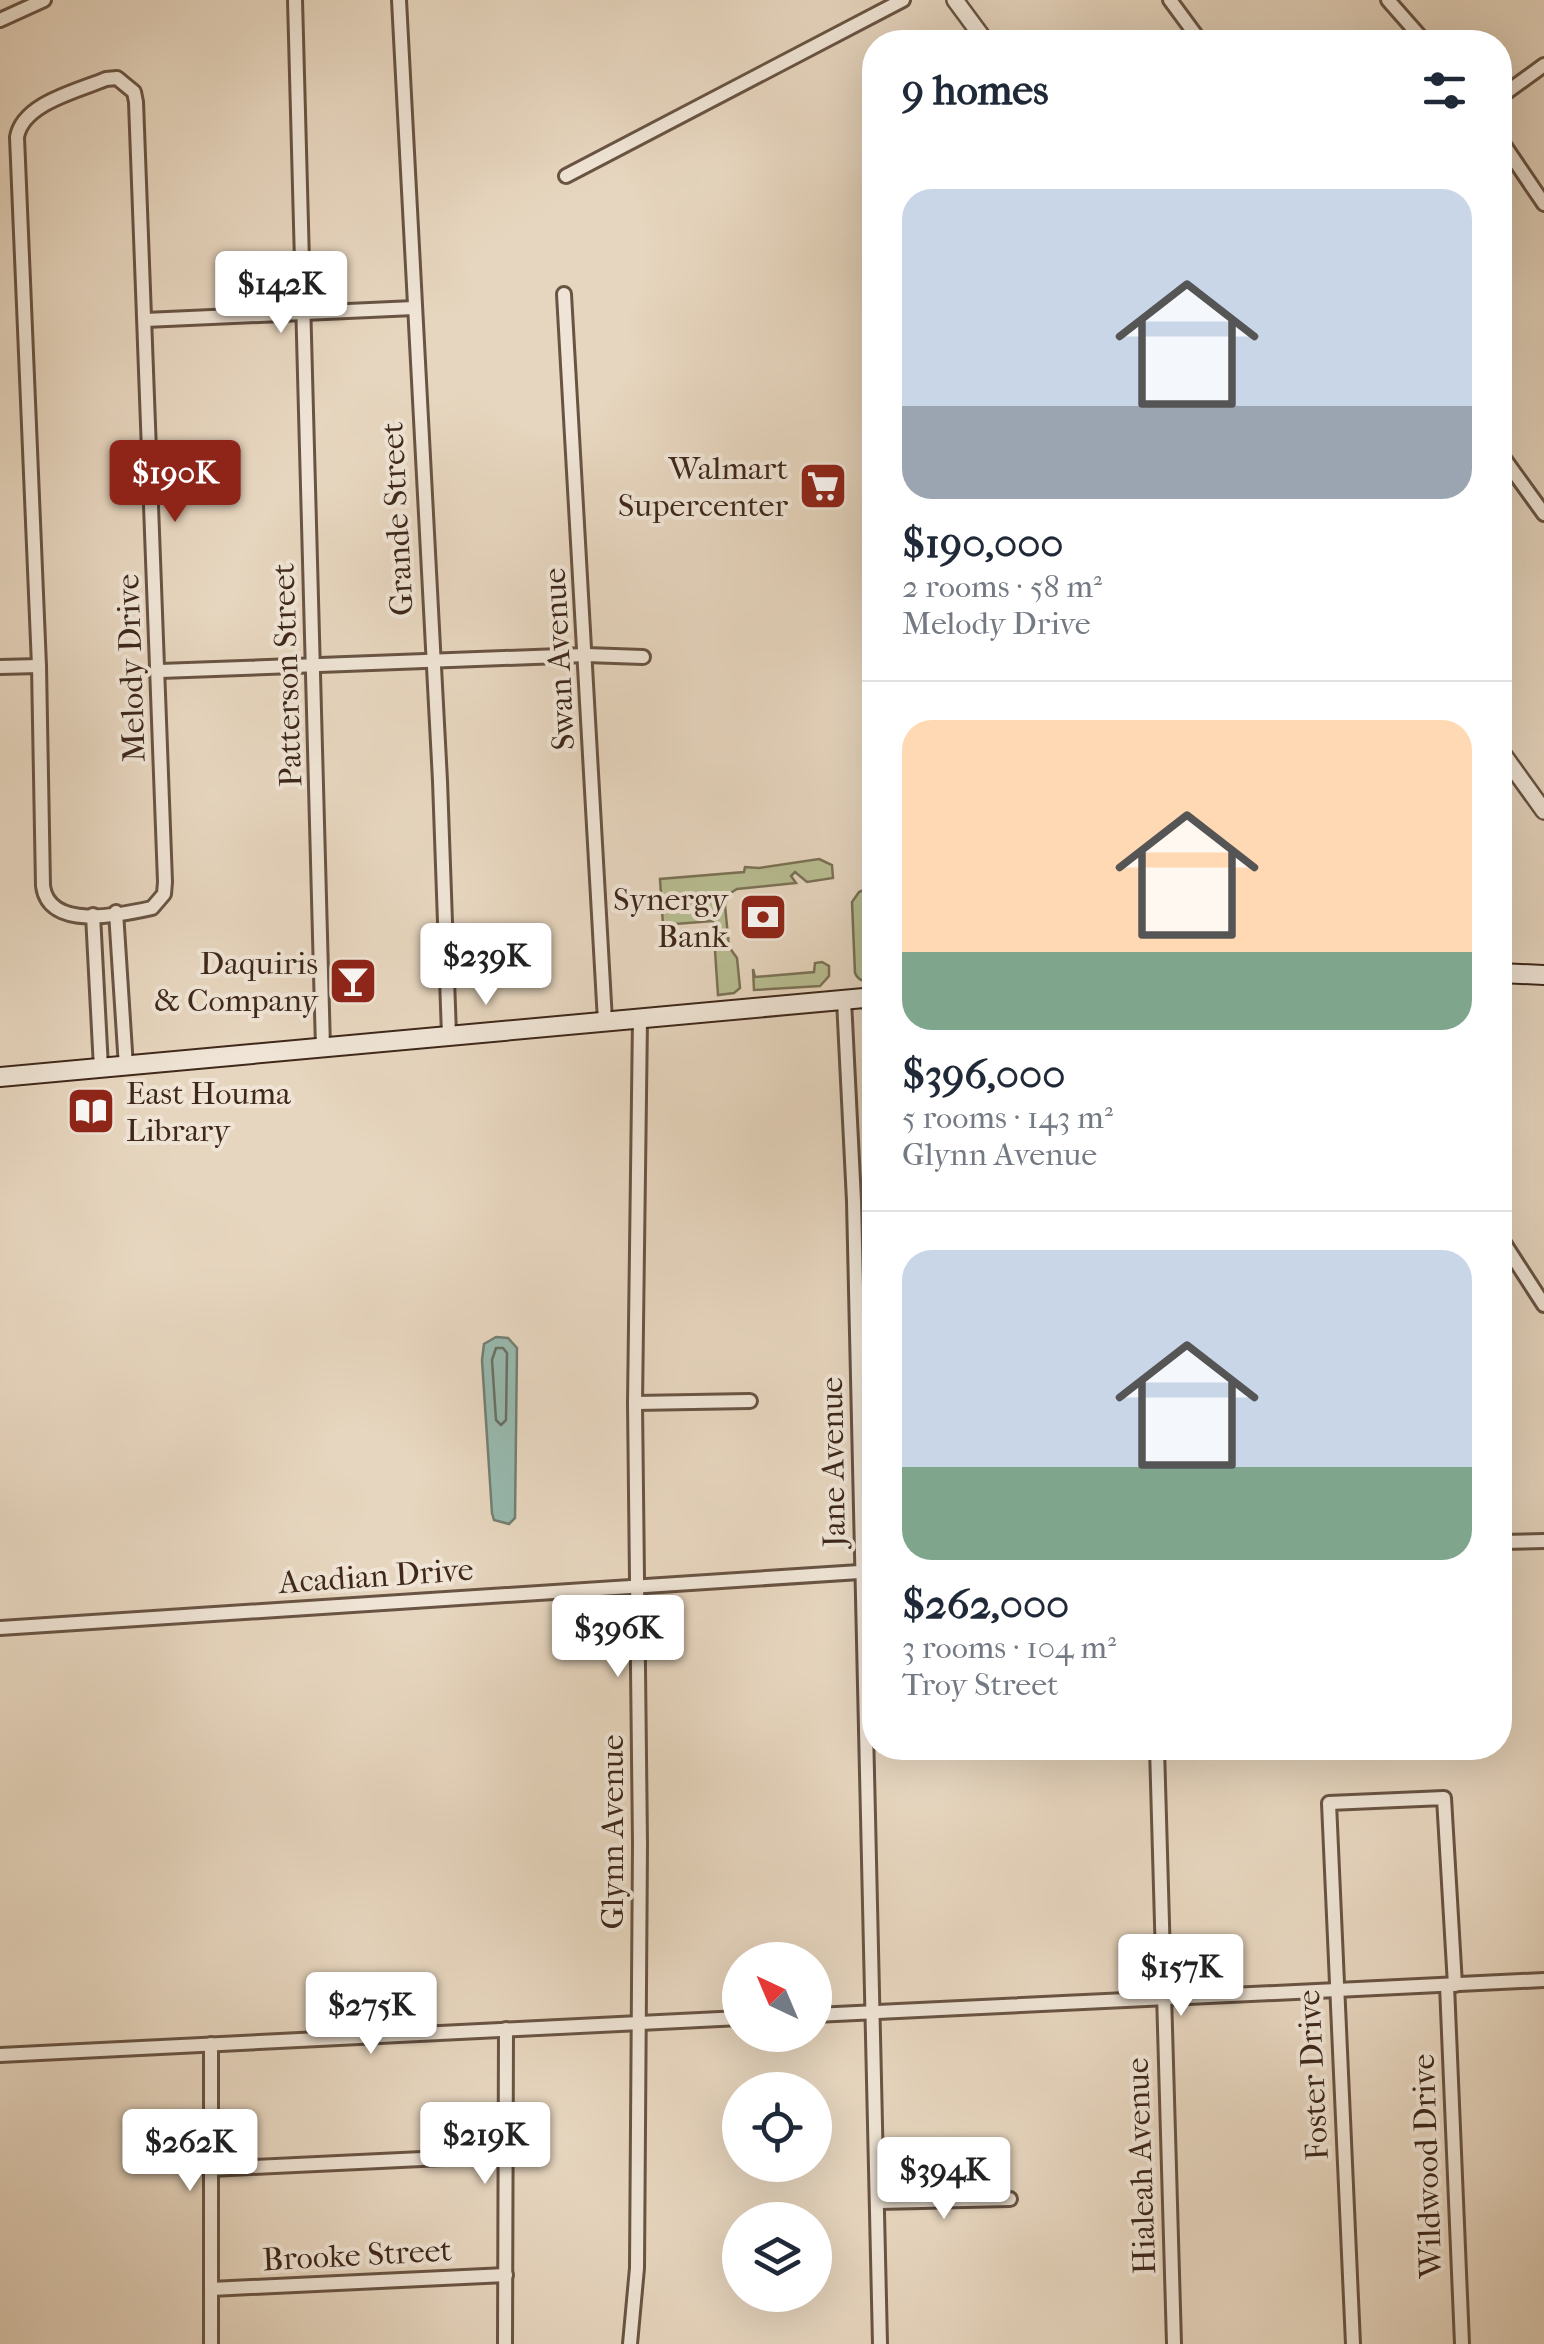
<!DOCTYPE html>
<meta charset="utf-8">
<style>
:root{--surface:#fff;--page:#f6f6f7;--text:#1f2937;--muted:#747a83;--line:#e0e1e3;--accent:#8f2418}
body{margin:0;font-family:"IM FELL French Canon",serif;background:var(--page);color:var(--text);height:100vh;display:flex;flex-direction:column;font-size:38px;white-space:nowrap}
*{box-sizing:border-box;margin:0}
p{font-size:32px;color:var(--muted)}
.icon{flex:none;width:55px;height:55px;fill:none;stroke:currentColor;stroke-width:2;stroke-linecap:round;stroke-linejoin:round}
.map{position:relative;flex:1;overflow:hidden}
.sheet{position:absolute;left:862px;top:30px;width:650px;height:1730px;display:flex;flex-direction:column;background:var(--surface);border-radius:40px;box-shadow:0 10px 40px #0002}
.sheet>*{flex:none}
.needle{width:65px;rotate:316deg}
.controls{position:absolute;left:722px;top:1942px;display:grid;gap:20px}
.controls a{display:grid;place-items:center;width:110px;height:110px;border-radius:50%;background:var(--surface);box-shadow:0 10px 40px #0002;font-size:50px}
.price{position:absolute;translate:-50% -85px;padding:0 22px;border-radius:10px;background:#fff;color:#222;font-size:32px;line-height:65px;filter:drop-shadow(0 2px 5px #0008)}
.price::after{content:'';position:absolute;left:50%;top:60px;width:30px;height:22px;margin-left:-15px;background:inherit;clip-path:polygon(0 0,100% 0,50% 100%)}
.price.current{background:var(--accent);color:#fff}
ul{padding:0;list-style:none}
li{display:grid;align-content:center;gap:20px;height:530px;padding:0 40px}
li+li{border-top:2px solid var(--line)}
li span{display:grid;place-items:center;height:310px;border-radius:30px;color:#555}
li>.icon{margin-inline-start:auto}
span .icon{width:180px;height:180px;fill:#fffc;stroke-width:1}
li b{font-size:42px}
h2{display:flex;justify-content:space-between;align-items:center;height:120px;padding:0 40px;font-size:42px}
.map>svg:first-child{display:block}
.green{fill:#b7bd91;stroke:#7b7256;stroke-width:2.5}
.water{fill:#97b9ae;stroke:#747f73;stroke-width:2.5}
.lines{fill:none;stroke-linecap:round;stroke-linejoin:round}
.shore{stroke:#6b7064;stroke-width:2.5}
.minor-casing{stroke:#695443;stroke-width:18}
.tertiary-casing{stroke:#695443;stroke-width:20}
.secondary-casing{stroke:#3f281a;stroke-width:22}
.minor{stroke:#efe4d5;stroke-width:12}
.tertiary{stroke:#efe4d5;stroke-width:15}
.secondary{stroke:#efe4d5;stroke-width:18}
.labels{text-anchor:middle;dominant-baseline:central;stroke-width:8;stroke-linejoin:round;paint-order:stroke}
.poi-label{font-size:32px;fill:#3f281a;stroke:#efe4d5;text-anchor:end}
.street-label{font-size:32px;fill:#3f281a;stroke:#efe4d5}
</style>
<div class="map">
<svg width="1544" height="2344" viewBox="0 0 1544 2344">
<rect width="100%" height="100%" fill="#e7d6bf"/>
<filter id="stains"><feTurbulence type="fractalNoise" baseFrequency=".002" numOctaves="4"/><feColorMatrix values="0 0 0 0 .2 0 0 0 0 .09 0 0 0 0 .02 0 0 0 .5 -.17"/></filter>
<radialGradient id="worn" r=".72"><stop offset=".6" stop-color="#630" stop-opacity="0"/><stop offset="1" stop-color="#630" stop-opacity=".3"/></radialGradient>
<g class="green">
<polygon points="819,859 832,865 833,878 807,882 795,872 791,876 796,883 737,889 729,894 725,905 729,947 737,958 740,988 734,993 718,995 713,921 663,925 660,879 744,872 745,867 759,868"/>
<path d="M875 885 866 904 865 916 875 981C866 982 859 982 855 973L852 902 859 892Z"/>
<polygon points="822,962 829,966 829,976 820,986 754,990 753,969 755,977 814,972 815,963"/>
</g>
<polygon class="water" points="496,1337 508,1338 517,1348 515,1518 509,1524 494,1520 492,1513 482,1360 484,1344"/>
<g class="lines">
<polygon class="shore" points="496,1348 503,1348 507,1353 506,1420 501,1425 496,1420 492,1360"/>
<g class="minor-casing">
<g id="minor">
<polyline points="295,0 323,1048"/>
<polyline points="399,0 440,781 449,1035"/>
<polyline points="1170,0 1201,42"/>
<polyline points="1388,0 1425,42"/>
<polyline points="0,20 44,0"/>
<path d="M117 78 134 92 136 102 165 882 164 894 152 908C120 915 49 931 43 886L39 666 17 137C23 103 78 91 106 79Z"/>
<polyline points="1500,97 1544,65"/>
<polyline points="1500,139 1544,204"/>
<polyline points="566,176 903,0"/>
<polyline points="564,294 605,1021"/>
<polyline points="145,320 414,308"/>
<polyline points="1500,453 1544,514"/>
<polyline points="0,667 39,666"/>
<polyline points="160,671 586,655 643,657"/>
<polyline points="116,912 126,1067"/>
<polyline points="93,915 101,1068"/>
<polyline points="844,1000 854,1201 880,2344"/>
<polyline points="1500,1237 1544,1305"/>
<polyline points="635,1403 750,1401"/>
<polyline points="1500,1542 1544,1541"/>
<polyline points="0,1628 875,1571"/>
<polyline points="1157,1748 1174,2344"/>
<polyline points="1447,1985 1462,2344"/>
<polyline points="815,2015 1544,1980"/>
<polyline points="0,2055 740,2018"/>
<polyline points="211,2169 506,2155"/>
<polyline points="877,2202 1010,2199"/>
<polyline points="211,2289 506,2275"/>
<polyline points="211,2344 211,2044"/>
<polyline points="505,2344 506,2029"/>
<polyline points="630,2344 637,2268 640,1844 635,1403 640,1019"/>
<polyline points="1353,2344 1329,1803 1444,1798 1455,1985"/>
</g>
</g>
<g class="tertiary-casing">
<g id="tertiary">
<polyline points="955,0 986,42"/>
<polyline points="1500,750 1544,811"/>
</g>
</g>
<g class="secondary-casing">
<g id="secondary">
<polyline points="1500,973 1544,975"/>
<polyline points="0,1077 875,997"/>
</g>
</g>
<use href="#minor" class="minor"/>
<use href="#tertiary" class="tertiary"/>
<use href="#secondary" class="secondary"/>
</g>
<defs>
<g id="supermarket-square" transform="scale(2.5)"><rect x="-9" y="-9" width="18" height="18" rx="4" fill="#8f2418" stroke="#efe4d5"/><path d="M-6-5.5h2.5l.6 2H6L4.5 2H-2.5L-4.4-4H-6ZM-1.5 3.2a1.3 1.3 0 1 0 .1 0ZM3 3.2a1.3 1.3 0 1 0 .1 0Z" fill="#fff"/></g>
<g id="bank-square" transform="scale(2.5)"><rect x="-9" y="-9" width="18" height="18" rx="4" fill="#8f2418" stroke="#efe4d5"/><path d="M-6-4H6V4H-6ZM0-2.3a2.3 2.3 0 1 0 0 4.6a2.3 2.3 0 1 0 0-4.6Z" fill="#fff"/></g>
<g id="bar-square" transform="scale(2.5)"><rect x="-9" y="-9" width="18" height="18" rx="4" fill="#8f2418" stroke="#efe4d5"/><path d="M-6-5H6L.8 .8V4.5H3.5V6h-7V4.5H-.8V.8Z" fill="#fff"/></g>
<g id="library-square" transform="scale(2.5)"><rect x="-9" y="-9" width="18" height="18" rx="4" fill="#8f2418" stroke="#efe4d5"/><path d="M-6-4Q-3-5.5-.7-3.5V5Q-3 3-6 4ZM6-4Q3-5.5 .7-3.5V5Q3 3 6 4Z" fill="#fff"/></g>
</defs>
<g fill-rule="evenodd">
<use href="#supermarket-square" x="823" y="486"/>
<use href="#bank-square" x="763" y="917"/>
<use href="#bar-square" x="353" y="981"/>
<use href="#library-square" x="91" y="1111"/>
</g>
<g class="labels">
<g class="poi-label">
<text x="788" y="468">Walmart<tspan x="788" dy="37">Supercenter</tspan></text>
<text x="728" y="899">Synergy<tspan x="728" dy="37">Bank</tspan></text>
<text x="318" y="963">Daquiris<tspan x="318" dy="37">&amp; Company</tspan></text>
<text x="126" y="1093" text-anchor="start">East Houma<tspan x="126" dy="37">Library</tspan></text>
</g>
<g class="street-label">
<text transform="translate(397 519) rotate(-93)">Grande Street</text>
<text transform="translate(559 659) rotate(-93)">Swan Avenue</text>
<text transform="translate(131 668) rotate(-92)">Melody Drive</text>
<text transform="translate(287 675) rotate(-92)">Patterson Street</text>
<text transform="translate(833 1462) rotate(-91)">Jane Avenue</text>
<text transform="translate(376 1576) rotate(-4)">Acadian Drive</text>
<text transform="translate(612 1832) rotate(-90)">Glynn Avenue</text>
<text transform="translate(1313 2075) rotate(-93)">Foster Drive</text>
<text transform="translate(1141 2166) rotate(-92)">Hialeah Avenue</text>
<text transform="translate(1427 2166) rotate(-92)">Wildwood Drive</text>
<text transform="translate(357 2255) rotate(-3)">Brooke Street</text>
</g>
</g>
<rect width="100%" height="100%" filter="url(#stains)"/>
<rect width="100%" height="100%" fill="url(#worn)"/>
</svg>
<div class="controls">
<a><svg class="needle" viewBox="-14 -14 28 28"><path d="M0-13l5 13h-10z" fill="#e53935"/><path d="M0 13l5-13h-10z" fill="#747a83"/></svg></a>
<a><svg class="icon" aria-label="locate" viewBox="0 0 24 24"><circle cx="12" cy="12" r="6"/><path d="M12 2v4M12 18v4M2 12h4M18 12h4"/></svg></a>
<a><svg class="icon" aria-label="layers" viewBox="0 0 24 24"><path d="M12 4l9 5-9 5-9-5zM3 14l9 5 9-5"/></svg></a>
</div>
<b class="price" style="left:281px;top:336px">$142K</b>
<b class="price current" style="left:175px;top:525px">$190K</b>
<b class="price" style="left:486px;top:1008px">$239K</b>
<b class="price" style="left:618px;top:1680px">$396K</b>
<b class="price" style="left:1181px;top:2019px">$157K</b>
<b class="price" style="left:371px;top:2057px">$275K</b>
<b class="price" style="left:485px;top:2187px">$219K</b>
<b class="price" style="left:190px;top:2194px">$262K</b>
<b class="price" style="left:944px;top:2222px">$394K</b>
<section class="sheet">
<h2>9 homes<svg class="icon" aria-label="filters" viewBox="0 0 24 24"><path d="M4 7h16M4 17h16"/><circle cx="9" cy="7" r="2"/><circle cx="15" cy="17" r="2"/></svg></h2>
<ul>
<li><span style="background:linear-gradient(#c9d6e8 70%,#9aa5b1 0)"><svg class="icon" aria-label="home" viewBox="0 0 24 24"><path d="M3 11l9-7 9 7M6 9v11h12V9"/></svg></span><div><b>$190,000</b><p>2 rooms · 58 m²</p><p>Melody Drive</p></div></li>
<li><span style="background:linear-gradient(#ffd9b3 75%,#7fa58c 0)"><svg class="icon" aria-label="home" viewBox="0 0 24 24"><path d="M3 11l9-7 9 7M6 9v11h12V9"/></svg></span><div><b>$396,000</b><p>5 rooms · 143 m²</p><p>Glynn Avenue</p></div></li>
<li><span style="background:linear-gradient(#c9d6e8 70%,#7fa58c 0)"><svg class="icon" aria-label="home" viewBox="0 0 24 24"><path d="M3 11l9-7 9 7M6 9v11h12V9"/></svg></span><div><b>$262,000</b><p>3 rooms · 104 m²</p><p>Troy Street</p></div></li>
</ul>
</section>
</div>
